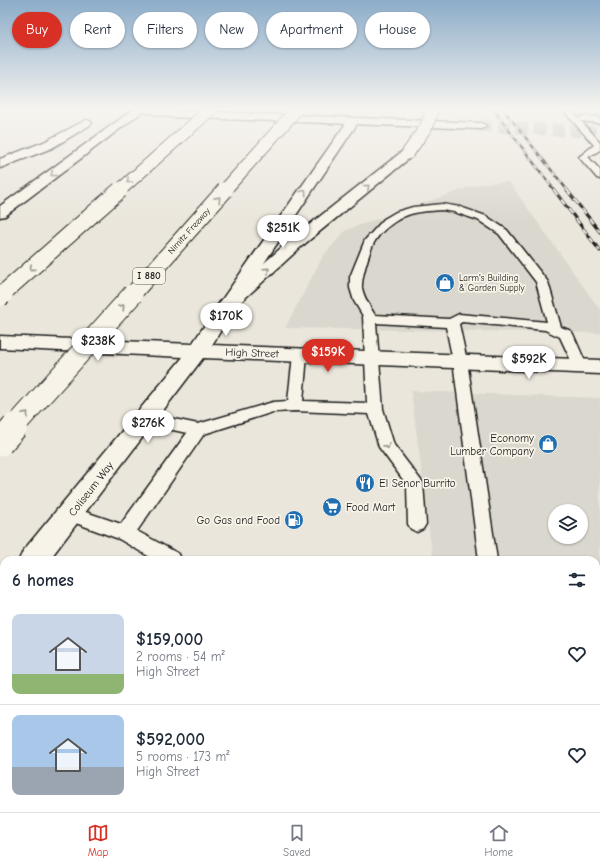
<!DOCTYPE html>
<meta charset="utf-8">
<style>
:root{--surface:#fff;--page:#f6f6f7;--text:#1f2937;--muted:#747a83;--line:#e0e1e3;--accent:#d93025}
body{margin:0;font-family:"Comic Neue",sans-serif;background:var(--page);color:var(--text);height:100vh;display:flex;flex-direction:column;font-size:15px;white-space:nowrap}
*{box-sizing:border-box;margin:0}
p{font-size:13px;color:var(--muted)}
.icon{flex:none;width:22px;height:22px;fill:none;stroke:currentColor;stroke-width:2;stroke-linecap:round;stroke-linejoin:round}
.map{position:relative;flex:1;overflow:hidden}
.side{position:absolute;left:0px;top:556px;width:600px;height:256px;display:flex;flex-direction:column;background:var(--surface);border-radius:12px 12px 0 0;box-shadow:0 1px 3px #0004}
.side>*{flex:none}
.top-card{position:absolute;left:12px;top:12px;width:576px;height:36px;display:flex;gap:8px}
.tools{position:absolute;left:548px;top:504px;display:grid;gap:8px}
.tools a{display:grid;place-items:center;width:40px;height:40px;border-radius:50%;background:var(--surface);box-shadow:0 1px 3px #0004;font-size:20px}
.price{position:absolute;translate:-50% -34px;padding:0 9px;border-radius:14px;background:#fff;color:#222;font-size:13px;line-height:26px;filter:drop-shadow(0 1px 2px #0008)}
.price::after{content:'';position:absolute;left:50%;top:24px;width:12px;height:9px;margin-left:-6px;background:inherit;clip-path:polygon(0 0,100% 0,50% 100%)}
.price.active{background:var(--accent);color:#fff}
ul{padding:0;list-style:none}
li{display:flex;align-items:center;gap:12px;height:100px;padding:0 12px}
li+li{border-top:1px solid var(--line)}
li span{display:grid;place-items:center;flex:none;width:112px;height:80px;border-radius:8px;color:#555}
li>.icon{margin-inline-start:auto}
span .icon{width:48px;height:48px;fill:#fffc;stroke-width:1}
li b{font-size:17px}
h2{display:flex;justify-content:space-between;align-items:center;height:48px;padding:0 12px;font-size:17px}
.pill{padding:0 14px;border-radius:18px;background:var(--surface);box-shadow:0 1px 3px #0004;font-size:14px;line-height:36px}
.pill.active{background:var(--accent);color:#fff}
.menu{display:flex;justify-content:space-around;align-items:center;height:56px;border-top:1px solid var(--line);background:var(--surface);font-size:11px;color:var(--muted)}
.menu a{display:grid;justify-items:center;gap:2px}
.menu .active{color:var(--accent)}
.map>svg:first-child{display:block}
.built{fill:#dad7ce;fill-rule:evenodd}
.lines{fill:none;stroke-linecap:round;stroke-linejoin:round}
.highway-tunnel{stroke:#c1beb6;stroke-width:12;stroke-dasharray:12 6;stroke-linecap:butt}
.lane-casing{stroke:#1c1c1c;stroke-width:3}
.street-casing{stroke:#1c1c1c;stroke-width:3}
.secondary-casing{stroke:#1c1c1c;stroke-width:3}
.highway-casing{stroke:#1c1c1c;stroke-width:3}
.lane{fill:#f7f3e8;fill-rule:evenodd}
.street{fill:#f7f3e8;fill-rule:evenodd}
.secondary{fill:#f7f3e8;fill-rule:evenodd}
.highway{fill:#f7f3e8;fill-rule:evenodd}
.rail-far1-casing{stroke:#1c1c1c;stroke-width:2.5}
.rail-casing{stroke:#1c1c1c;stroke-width:3}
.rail-far1{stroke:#f7f3e8;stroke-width:1.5;stroke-dasharray:5;stroke-linecap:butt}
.rail{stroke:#f7f3e8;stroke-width:2;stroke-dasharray:6;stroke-linecap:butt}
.highway-bridge-far3-casing{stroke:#1c1c1c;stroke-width:14;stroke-linecap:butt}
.highway-bridge-far2-casing{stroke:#1c1c1c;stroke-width:18;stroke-linecap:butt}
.highway-bridge-far1-casing{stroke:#1c1c1c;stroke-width:22;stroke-linecap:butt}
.highway-bridge-casing{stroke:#1c1c1c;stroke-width:28;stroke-linecap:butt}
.highway-bridge-far3{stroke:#f7f3e8;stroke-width:12}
.highway-bridge-far2{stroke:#f7f3e8;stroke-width:16}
.highway-bridge-far1{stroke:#f7f3e8;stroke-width:20}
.highway-bridge{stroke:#f7f3e8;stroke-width:26}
.oneway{stroke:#94928c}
.labels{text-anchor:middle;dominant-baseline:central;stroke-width:3.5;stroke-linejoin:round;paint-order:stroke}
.far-street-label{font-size:9px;fill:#1c1c1c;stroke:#f7f3e8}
.far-poi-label{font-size:9px;fill:#1c1c1c;stroke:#f7f3e8;text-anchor:start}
.shield{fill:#f7f3e8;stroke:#5e5c59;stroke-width:1}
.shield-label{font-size:10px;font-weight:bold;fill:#1c1c1c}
.street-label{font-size:11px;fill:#1c1c1c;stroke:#f7f3e8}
.poi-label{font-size:11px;fill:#1c1c1c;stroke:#f7f3e8;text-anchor:end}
</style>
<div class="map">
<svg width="600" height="812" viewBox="0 0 600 812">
<rect width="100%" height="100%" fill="#eae6dc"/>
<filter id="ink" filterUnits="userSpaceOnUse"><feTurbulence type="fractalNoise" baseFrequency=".025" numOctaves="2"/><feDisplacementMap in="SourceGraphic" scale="8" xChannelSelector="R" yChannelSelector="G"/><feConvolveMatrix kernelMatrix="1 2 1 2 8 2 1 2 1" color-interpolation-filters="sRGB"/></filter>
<g filter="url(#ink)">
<g class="built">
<polygon points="509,182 600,310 600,333 285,328 323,256 346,230 470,187 485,183"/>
<path d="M411 391 600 398V812H0V801L4 798V808H596V560H433ZM555 511H581V537H555Z"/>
</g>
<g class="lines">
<polyline class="highway-tunnel" points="480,126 596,132"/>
<g class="lane-casing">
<g id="lane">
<polygon points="562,109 570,109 600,142 600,150 588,157 600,170 600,179 597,178 579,157 594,145"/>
<path d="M442 204 460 207 486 216 507 230 548 282 561 327 571 331 573 334 587 366 585 369 580 371 575 369 560 337 545 330 462 322 459 324 467 361 497 560H479L453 361 446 327 376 323 383 409 394 445 423 483 426 524 423 529 417 532 411 529 408 524 407 485 379 447 369 414 295 411 273 412 204 434 137 531 179 554 181 560H155L119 539 65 519 62 514 65 509 71 507 121 524 187 433 140 423 137 419 140 415 145 413 198 424 273 402 288 401 293 355 295 352 300 351 305 352 307 355 303 401 367 403 363 316 354 301 350 288V277L365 240 384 219 396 212 413 207ZM442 210 454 212 478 220 499 234 536 282 547 322 459 314 449 319 375 315C370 307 364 298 362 288 361 278 370 249 375 241 381 231 393 222 403 217 415 211 429 211 442 210Z"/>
<rect x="596" y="572" width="4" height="18"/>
<polygon points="302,808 328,808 330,812 304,812"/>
<polygon points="513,808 539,808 540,812 514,812"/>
</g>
</g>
<g class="street-casing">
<polygon id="street" points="86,120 90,121 92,123 90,125 52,148 0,168 0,159 44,142"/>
</g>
<g class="secondary-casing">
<g id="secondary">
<polygon points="134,109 146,109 5,216 0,217 0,206"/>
<polygon points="353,118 357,119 359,121 236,305 212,345 600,360 600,374 203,358 49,560 19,560 23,551 183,357 0,348 0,336 192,344 221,301 349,119"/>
<polygon points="4,581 4,612 0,614 0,583"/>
</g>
</g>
<g class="highway-casing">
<g id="highway">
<polygon points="136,109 480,123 484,124 486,126 484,128 480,129 170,117 137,111"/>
<polygon points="585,116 600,117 600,123 581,121 579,119 581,117"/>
<polygon points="408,149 412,150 414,153 412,156 302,246 233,309 227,310 221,309 218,305 221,301 290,240 404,150"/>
</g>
</g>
<use href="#lane" class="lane"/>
<use href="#street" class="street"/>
<use href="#secondary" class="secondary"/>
<use href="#highway" class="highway"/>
<g class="rail-far1-casing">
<g id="rail-far1">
<polyline points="493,109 555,191"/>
<polyline points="503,109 568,191"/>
</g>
</g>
<g class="rail-casing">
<g id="rail">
<polyline points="554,190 600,251"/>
<polyline points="567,190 600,232"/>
</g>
</g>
<use href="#rail-far1" class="rail-far1"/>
<use href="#rail" class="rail"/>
<g class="highway-bridge-far3-casing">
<g id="highway-bridge-far3">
<polyline points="408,153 426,127 433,109"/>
<polyline points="119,191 211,109"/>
<polyline points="224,191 297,109"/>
</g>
</g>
<g class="highway-bridge-far2-casing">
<g id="highway-bridge-far2">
<polyline points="1,295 120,190"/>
<polyline points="132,295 225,190"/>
</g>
</g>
<g class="highway-bridge-far1-casing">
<g id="highway-bridge-far1">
<polyline points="0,296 3,294"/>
<polyline points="14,427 133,294"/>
</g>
</g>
<g class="highway-bridge-casing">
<polyline id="highway-bridge" points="0,443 15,426"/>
</g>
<use href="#highway-bridge-far3" class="highway-bridge-far3"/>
<use href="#highway-bridge-far2" class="highway-bridge-far2"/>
<use href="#highway-bridge-far1" class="highway-bridge-far1"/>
<use href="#highway-bridge" class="highway-bridge"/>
</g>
<defs><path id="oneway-chevron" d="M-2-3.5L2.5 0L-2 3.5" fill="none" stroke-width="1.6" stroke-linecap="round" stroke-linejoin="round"/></defs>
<g class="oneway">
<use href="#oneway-chevron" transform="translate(53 174) rotate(143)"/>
<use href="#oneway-chevron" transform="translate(129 181) rotate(138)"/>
<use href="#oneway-chevron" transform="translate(367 187) rotate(-40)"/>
<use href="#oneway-chevron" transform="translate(304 192) rotate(-56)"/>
<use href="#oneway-chevron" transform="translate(218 199) rotate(-48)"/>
<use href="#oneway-chevron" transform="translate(32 268) rotate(138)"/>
<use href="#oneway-chevron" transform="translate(267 270) rotate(-42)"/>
<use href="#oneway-chevron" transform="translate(122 307) rotate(-48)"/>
<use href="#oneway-chevron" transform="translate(26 414) rotate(-48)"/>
<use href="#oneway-chevron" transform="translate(387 446) rotate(64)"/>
</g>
</g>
<linearGradient id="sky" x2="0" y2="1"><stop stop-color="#8cacc9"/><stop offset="0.49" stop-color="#f6f4ef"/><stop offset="1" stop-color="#f6f4ef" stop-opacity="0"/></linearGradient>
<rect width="600" height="222" fill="url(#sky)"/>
<defs>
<g id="shop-disc" transform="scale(1)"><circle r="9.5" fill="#1f6fb2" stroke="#f7f3e8"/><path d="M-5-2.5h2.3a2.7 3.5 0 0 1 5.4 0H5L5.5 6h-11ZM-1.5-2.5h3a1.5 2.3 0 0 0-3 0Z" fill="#fff"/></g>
<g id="restaurant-disc" transform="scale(1)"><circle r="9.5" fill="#1f6fb2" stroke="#f7f3e8"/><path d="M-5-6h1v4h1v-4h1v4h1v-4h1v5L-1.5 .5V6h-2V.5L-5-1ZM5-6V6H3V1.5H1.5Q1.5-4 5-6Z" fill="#fff"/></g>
<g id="supermarket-disc" transform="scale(1)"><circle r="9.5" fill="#1f6fb2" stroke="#f7f3e8"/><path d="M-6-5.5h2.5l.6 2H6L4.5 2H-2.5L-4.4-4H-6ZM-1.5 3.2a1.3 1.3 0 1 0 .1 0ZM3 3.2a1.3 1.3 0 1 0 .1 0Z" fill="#fff"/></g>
<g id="fuel-disc" transform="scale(1)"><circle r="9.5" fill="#1f6fb2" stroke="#f7f3e8"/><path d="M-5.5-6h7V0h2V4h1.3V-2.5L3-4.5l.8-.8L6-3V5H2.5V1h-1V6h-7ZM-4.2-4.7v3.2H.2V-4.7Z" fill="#fff"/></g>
</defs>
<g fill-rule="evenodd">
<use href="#shop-disc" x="445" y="283"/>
<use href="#shop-disc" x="548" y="444"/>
<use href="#restaurant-disc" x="365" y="483"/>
<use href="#supermarket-disc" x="332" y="507"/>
<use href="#fuel-disc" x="294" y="520"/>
</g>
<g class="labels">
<g class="far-street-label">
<text transform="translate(189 231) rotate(-48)">Nimitz Freeway</text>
</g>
<g class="far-poi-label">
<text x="459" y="278">Larm's Building<tspan x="459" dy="10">&amp; Garden Supply</tspan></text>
</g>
<rect class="shield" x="133" y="268" width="32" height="16" rx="3"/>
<g class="shield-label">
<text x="149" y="276">I 880</text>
</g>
<g class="street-label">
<text transform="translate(252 353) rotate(2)">High Street</text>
<text transform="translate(91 489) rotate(-52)">Coliseum Way</text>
</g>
<g class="poi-label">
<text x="534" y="438">Economy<tspan x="534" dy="13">Lumber Company</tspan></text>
<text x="379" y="483" text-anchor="start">El Senor Burrito</text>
<text x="346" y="507" text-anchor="start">Food Mart</text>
<text x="280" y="520">Go Gas and Food</text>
</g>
</g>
</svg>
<div class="tools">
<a><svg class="icon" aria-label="layers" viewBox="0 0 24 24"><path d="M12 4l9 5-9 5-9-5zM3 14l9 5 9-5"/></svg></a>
</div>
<b class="price" style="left:283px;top:249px">$251K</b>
<b class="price" style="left:226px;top:337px">$170K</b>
<b class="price" style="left:98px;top:362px">$238K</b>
<b class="price active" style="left:328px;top:373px">$159K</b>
<b class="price" style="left:529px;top:380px">$592K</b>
<b class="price" style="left:148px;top:444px">$276K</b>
<div class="top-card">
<a class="pill active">Buy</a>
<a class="pill">Rent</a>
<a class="pill">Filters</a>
<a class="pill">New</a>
<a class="pill">Apartment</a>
<a class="pill">House</a>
</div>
<section class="side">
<h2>6 homes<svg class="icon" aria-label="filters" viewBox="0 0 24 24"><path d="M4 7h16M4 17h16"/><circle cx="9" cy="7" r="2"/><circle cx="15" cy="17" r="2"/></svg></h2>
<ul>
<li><span style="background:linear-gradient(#c9d6e8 75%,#8fb573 0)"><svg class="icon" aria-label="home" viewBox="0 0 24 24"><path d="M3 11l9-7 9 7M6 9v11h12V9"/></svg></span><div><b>$159,000</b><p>2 rooms · 54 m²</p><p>High Street</p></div><svg class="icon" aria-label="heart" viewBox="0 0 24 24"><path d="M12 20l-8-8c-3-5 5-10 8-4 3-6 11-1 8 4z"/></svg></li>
<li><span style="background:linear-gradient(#a9c7e8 65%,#9aa5b1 0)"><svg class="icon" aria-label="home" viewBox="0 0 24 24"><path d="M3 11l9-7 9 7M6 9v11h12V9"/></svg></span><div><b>$592,000</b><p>5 rooms · 173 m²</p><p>High Street</p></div><svg class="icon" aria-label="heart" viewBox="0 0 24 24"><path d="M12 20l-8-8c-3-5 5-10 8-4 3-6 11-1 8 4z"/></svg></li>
</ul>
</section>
</div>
<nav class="menu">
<a class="active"><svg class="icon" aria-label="map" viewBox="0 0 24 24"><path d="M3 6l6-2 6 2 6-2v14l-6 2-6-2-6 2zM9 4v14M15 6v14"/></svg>Map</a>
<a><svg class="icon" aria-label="saved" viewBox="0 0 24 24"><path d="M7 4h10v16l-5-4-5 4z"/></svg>Saved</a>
<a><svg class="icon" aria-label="home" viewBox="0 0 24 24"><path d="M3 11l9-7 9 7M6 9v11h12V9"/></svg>Home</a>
</nav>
